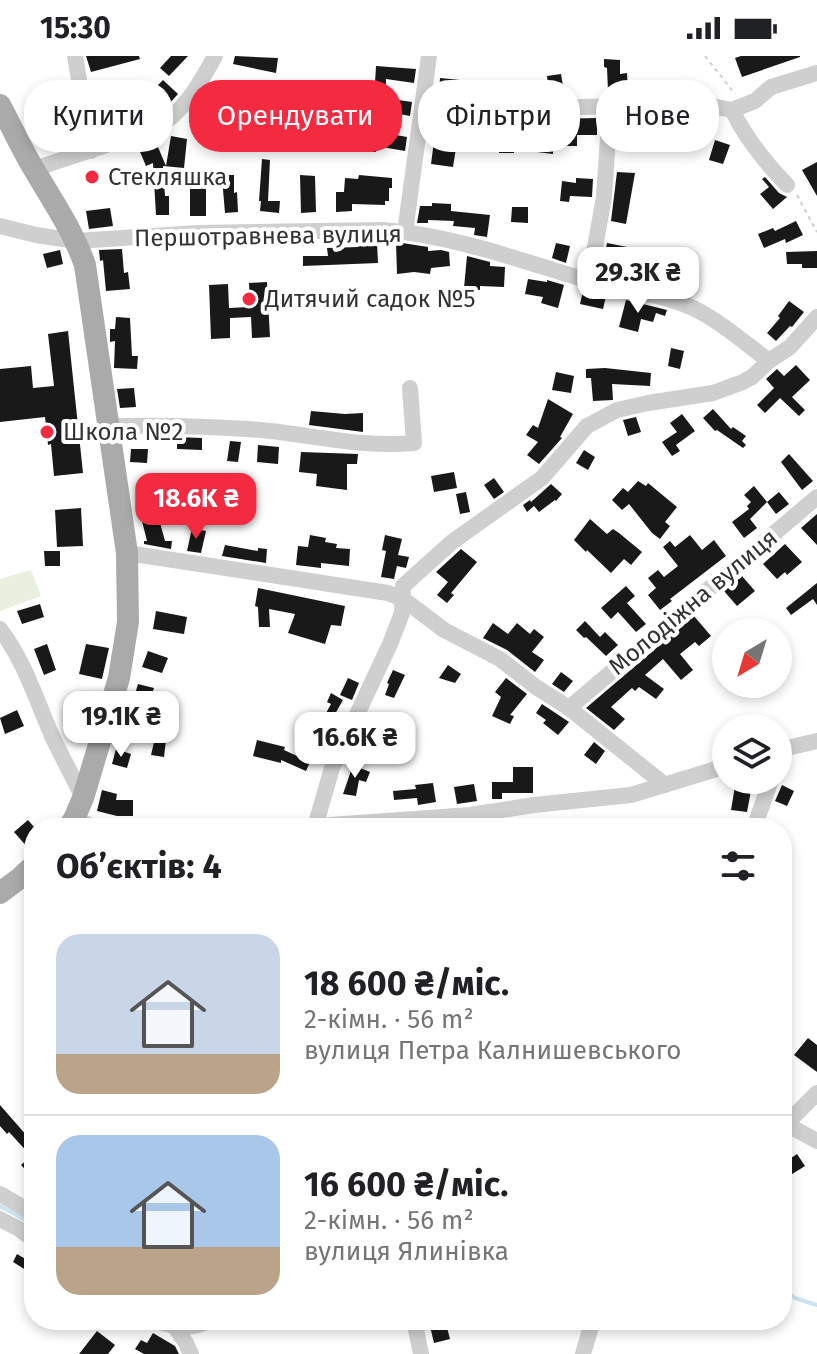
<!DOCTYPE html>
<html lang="uk">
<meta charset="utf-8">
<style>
:root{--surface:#fff;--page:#f6f6f6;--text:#202124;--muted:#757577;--line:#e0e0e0;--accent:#f42a41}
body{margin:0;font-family:"Fira Sans",sans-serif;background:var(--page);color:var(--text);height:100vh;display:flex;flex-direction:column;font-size:30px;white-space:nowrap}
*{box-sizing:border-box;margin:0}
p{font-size:26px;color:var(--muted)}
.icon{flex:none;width:44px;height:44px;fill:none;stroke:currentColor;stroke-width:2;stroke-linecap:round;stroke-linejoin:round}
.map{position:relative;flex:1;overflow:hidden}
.drawer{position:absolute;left:24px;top:762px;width:768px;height:512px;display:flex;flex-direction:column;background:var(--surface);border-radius:32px;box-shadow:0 4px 12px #0003}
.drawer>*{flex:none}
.banner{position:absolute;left:24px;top:24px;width:770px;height:72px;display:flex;gap:16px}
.needle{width:52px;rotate:218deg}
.buttons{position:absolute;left:712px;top:562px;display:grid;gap:16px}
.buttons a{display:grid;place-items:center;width:80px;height:80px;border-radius:50%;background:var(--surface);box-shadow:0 4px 12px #0003;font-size:40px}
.price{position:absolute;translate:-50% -68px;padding:0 18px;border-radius:16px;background:#fff;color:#222;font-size:26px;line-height:52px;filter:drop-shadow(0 2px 4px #0008)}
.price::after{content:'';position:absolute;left:50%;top:48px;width:24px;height:18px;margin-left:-12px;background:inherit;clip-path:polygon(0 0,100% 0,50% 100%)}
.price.current{background:var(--accent);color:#fff}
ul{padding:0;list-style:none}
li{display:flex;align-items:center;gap:24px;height:200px;padding:0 32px}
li+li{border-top:2px solid var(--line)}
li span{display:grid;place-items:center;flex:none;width:224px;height:160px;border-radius:24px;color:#555}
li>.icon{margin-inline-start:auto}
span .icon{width:96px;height:96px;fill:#fffc;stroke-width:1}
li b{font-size:34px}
h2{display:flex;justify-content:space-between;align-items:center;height:96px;padding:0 32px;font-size:34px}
.pill{padding:0 28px;border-radius:32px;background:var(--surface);box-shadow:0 4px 12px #0003;font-size:28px;line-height:72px}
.pill.current{background:var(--accent);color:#fff}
.status{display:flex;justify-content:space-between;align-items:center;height:56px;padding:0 40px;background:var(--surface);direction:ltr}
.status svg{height:22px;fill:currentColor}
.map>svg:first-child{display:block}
.green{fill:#e9f0e0}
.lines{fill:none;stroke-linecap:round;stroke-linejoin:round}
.stream{stroke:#cce4f0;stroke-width:4}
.building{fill:#191919}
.path{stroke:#cfcfcf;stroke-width:2;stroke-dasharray:4 4;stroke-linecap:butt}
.minor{stroke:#cfcfcf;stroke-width:16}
.major{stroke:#aaa;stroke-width:22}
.poi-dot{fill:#f42a41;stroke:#fff;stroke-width:3}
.labels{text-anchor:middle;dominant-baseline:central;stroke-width:8;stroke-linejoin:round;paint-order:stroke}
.poi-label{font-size:24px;fill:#323232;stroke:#fff;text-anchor:start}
.street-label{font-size:24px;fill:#323232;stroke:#fff}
</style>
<div class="status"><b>15:30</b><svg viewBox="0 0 49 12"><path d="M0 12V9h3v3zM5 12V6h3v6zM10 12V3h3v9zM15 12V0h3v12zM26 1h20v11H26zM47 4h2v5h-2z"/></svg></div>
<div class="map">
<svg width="817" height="1298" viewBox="0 0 817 1298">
<rect width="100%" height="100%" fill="#fff"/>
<polygon class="green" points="31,514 41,540 0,555 0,523"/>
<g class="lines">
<g class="stream">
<polyline points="0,1150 34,1169"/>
<polyline points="782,1232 795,1242 817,1249"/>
</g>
</g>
<g class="building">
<polygon points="86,0 139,0 140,3 91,16"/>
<polygon points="171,0 188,0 169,20 160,12"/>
<polygon points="235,0 278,2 276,17 233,8"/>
<polygon points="741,0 800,0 800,1 742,21 735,2"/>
<polygon points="604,3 620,4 620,18 627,17 628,34 608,35 607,12 604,11"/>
<polygon points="376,10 416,13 414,27 386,23 386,28 375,27"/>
<polygon points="561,18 564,36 549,38 547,20"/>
<polygon points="440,22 460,24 458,39 439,37"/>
<polygon points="163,24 178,38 168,49 153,34"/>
<polygon points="221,27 261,32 260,49 244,47 244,44 219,41"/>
<polygon points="117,30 119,43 128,39 133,54 113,61 103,33"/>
<polygon points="391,43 412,46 410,60 389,56"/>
<polygon points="366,47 387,50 385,63 363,59"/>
<polygon points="195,52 211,54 209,68 189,66 190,58"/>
<polygon points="666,60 666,90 649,90 649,78 619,78 619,61"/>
<polygon points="433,62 454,66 448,91 456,92 453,111 431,108 435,77 430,76"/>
<polygon points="597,62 597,79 577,79 577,90 553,90 553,98 537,96 538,80 514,80 514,97 499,97 499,88 471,90 470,65"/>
<polygon points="385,77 407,81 405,95 376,90 376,96 363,95 365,78 384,80"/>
<polygon points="171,80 187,83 184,112 163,110 165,140 169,140 169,159 156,159 153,107 146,110 138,91 155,84 166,110"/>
<polygon points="715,84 730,89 723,108 709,104"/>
<polygon points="262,103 270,104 268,145 280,145 279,157 260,155 261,145 259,145"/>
<polygon points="817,106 817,140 802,114"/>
<polygon points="617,116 635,117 626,168 611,165"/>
<polygon points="224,119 234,119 234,137 237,136 238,156 225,157 222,122 224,122"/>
<polygon points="300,119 315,120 316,156 301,157"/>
<polygon points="359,119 392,122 392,132 389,132 389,145 385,145 385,149 352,148 352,155 336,156 336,136 344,136 345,122 358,123"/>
<rect x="190" y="121" width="16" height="39"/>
<polygon points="765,121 779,137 787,141 773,153 760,138 769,131 762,123"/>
<polygon points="576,122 593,123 592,141 570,140 569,146 560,145 562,125 576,127"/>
<polygon points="432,147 451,148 451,155 490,159 487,181 474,179 475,172 453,170 454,165 428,164 428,167 417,167 420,150 432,150"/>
<polygon points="512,151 528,151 528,167 511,166"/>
<polygon points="110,152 113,170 89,173 86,155"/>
<polygon points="796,165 803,179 786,187 785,183 764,192 758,178 773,172 775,175"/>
<polygon points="377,186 378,207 303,210 303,200 328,200 327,192 358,191 358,187"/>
<polygon points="396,186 428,191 428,195 441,194 449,196 450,210 431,212 430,218 414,216 397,218"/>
<polygon points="556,187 570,190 566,207 552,202"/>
<polygon points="607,187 632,192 631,202 617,201 616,207 611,206 610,212 603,211"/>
<polygon points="122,193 124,217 128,216 130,233 106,235 103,204 100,205 99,194"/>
<polygon points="60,194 63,208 47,212 43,198"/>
<polygon points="817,195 817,212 802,212 802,208 787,208 786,196"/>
<polygon points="467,200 490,206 490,210 505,211 504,231 480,230 480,234 464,232"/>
<polygon points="528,223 547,226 547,224 564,229 558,252 541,247 543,241 525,238"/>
<polygon points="267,226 270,281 252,282 251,261 230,262 230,282 211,283 209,229 228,228 229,252 250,251 249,227"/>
<polygon points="583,235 606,240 603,253 580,248"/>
<polygon points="626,244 651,250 667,254 665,260 656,257 653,266 641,263 638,276 619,271"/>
<polygon points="789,245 804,256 792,271 790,270 776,285 767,277 780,262 778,260"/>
<polygon points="116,261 130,262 132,300 138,300 137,313 114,312 115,285 110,286 110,273 115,273"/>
<polygon points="68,275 83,417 54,420 51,388 48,389 45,361 0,366 0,313 31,310 33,332 54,330 48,278"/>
<polygon points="671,292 684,295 680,313 668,310"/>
<polygon points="796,309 810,324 792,341 805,354 799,360 780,342 765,357 757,349 774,332 766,323 777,313 784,320"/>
<polygon points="605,312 651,317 650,330 612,328 613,344 593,345 591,322 586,322 586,313"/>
<polygon points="556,316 574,320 571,337 552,334"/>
<polygon points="134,332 136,351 120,352 117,333"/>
<polygon points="548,343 573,358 560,381 562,382 539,408 527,399 538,386 526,379 533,369 538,372"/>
<polygon points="713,353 731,373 733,371 746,380 742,385 746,389 743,392 717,374 715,375 703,362"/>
<polygon points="311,355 345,358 363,357 363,376 309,369"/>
<polygon points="682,358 695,375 676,389 680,395 672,400 662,386 677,376 670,367"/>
<polygon points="636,361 641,376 628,380 623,364"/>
<polygon points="177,381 202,382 202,394 177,393"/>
<polygon points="230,385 241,386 238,406 227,405"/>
<polygon points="258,389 279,391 278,408 257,406"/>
<polygon points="131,393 148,393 147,407 130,406"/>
<polygon points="584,394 595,401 588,414 576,407"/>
<polygon points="301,396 358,398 357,408 347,408 347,434 316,430 317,418 299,416"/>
<polygon points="789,398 813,425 802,434 781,406"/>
<polygon points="454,416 457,432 434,436 431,420"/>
<polygon points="494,422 504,436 494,443 484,429"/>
<polygon points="638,425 646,430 648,427 677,451 665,466 670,470 660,483 652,477 629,448 622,454 612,444 623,432 628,436"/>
<polygon points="551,428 562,438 556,445 555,444 539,456 534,450 527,456 523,449 530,444 531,446"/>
<polygon points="754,430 767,446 779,436 789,448 776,458 767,446 750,463 757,472 744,482 732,466 749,453 747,450 751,446 744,439"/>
<polygon points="466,436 470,456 460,458 456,438"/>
<polygon points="81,452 83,490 57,491 55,454"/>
<polygon points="156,452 165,485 172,485 171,493 144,488 144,485 147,485 140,457"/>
<polygon points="817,458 817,489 801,472"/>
<polygon points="590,463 607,478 613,473 619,477 642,496 631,509 624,503 611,517 587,494 586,496 574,484"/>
<polygon points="192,472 206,475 201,497 187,495"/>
<polygon points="310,479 326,482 325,486 337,488 336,492 350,493 349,510 321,507 321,512 296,509 298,490 308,491"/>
<polygon points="385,479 402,483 398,499 409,501 406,512 397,510 394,523 381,521 386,495 382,494"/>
<polygon points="690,479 702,494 714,484 726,500 670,543 672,545 660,554 648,539 656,532 648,522 658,514 664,521 678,510 663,491 670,485 675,491"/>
<polygon points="785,488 802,506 787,519 785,516 777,523 763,508"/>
<polygon points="225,489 258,495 258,492 267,493 266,507 222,500"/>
<polygon points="461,493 477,506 451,537 454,539 447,547 437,539 448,526 436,516"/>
<polygon points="44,495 60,495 60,510 45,510"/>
<polygon points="742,520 755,535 737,550 724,535"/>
<polygon points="817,527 817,549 813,543 791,559 786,552"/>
<polygon points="626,530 635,540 627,547 646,568 636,576 618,556 611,563 601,552"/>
<polygon points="258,532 345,550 341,570 331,569 325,588 288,577 295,558 269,553 270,571 259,571 258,551 255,550"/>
<polygon points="40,548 44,561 22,568 17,555"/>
<polygon points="156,555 187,561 184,578 153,573"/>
<polygon points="694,560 711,580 699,590 695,586 680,598 693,614 681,624 663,603 645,619 664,633 656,643 639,631 635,635 632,632 611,651 625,663 614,674 586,652"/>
<polygon points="585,565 600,581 605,576 618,589 606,600 586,581 584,582 576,574"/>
<polygon points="493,567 508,578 517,567 530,578 534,573 544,581 532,596 544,604 535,616 507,594 483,582"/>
<polygon points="47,588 56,614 44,619 34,593"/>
<polygon points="86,588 109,592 102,623 79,618"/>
<polygon points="148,595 168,602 162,617 142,611"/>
<polygon points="448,609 461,618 455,627 439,622"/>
<polygon points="393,614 405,619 394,642 385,639 389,628 387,627"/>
<polygon points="561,616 573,625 564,636 552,628"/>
<polygon points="348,622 359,627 352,644 340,639"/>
<polygon points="506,622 527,638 510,659 514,660 510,668 492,660 501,641 495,636"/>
<polygon points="138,628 154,632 147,653 132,648"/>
<polygon points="331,637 343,644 335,658 343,662 326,698 314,693 322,672 319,670 331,648 327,646"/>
<polygon points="542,648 569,666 558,679 543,667 546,664 536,657"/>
<polygon points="162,652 173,655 164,683 166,684 164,701 151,699"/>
<polygon points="17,654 24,670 5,678 0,662"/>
<polygon points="372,658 386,664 376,688 364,684 368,674 366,673"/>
<polygon points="257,684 285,691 284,694 310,706 306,715 281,704 281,707 253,700"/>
<polygon points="594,686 605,695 596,708 584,699"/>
<polygon points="116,693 131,698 127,712 112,708"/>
<polygon points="353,709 370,716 366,726 359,724 356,740 343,738"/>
<polygon points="513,711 533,711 533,737 502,737 502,743 492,743 492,726 513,726"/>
<polygon points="736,724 753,724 747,756 731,754"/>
<polygon points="433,727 436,746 418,749 417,742 394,744 393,735 416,733 415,729"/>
<polygon points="474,728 477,745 457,748 454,731"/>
<polygon points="782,729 794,735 787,750 775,745"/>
<polygon points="102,734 117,738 116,744 133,744 133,760 117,760 97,755"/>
<polygon points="28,764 34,771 34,787 28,792 14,776"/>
<polygon points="808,982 817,989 817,1016 794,999"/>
<polygon points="0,1049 34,1088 34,1123 21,1109 31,1100 9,1076 7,1078 0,1070"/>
<polygon points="797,1098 805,1110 789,1120 782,1108"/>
<polygon points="17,1198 34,1208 34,1219 13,1206"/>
<polygon points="439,1264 445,1264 450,1283 434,1287 429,1266"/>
<polygon points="97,1275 115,1289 108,1298 79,1298"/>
<polygon points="153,1277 175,1290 179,1298 144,1298 135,1293 141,1284 147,1287"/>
</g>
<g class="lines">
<g class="path">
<polyline points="705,0 735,38"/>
<polyline points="797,139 817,176"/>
</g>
<g class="minor">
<polyline points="75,0 91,95"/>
<polyline points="423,51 515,53 650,49 712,50 732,54 755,45 771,31 817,17"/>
<path d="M732 54C746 83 765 106 787 129"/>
<path d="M34 113 155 73C183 57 200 28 215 0"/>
<path d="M0 170 36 179 76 185 198 177 383 174C452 179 519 204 586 224 622 234 659 237 693 252 720 265 745 287 769 305"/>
<polyline points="405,176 429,0"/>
<polyline points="589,225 604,141 608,82 608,49"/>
<path d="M108 370C159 369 210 370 261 374 312 379 363 392 414 387L410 332"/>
<polyline points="127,497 388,537 403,543 444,574 500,603 536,631 569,652 665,729"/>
<path d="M0 573C25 606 36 643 52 680 62 701 73 721 83 742"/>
<polyline points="569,652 817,441"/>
<polyline points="778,694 817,685"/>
<polyline points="74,763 97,772"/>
<polyline points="315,771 332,712 390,588 402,557 403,530 452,486 542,422 587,370 617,354 648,347 713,337 743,326 752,321 769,305 790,291 817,261"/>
<polyline points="288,772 470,759 534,749 631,739 726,710"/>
<polyline points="754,772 771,724"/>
<polyline points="786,1068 817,1037"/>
<polyline points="782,1069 786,1068 817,1085"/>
<polyline points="0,1138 34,1158"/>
<polyline points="0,1163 19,1173 34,1184"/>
<path d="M154 1264C176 1272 190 1274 212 1264"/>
<polyline points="414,1264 421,1298"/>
<polyline points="175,1271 186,1287 191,1298"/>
<polyline points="583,1298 593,1264"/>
</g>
<g class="major">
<path d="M0 49C12 71 22 94 35 115 54 147 73 175 85 209L127 497 128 566 119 622 83 742 74 763 68 772"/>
<polyline points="0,837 20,822 34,809"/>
</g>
</g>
<g class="poi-dot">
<circle cx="92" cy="121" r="8"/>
<circle cx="249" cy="243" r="8"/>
<circle cx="47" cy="376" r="8"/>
</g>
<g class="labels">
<g class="poi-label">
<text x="108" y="121">Стекляшка</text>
<text x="265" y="243">Дитячий садок №5</text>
<text x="63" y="376">Школа №2</text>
</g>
<g class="street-label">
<text transform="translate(268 180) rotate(-1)">Першотравнева вулиця</text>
<text transform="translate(693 546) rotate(-40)">Молодіжна вулиця</text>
</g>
</g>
</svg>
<div class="buttons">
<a><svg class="needle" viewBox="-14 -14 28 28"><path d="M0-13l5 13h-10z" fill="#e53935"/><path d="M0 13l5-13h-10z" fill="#757577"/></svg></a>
<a><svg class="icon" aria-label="layers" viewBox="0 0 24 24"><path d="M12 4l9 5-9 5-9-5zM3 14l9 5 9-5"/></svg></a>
</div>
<b class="price" style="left:638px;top:259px">29.3K ₴</b>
<b class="price current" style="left:196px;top:485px">18.6K ₴</b>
<b class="price" style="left:121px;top:703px">19.1K ₴</b>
<b class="price" style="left:355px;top:724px">16.6K ₴</b>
<div class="banner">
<a class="pill">Купити</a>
<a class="pill current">Орендувати</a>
<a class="pill">Фільтри</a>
<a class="pill">Нове</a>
</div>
<section class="drawer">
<h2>Об’єктів: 4<svg class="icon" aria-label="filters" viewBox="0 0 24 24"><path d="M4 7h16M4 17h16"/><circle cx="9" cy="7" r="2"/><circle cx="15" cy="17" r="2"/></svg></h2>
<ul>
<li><span style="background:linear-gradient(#c9d6e8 75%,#b9a48a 0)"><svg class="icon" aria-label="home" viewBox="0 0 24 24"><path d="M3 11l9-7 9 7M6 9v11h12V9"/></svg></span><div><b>18 600 ₴/міс.</b><p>2-кімн. · 56 m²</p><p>вулиця Петра Калнишевського</p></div></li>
<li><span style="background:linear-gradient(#a9c7e8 70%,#b9a48a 0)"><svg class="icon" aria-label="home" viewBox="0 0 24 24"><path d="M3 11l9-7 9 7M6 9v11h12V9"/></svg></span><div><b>16 600 ₴/міс.</b><p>2-кімн. · 56 m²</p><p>вулиця Ялинівка</p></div></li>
</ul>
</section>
</div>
